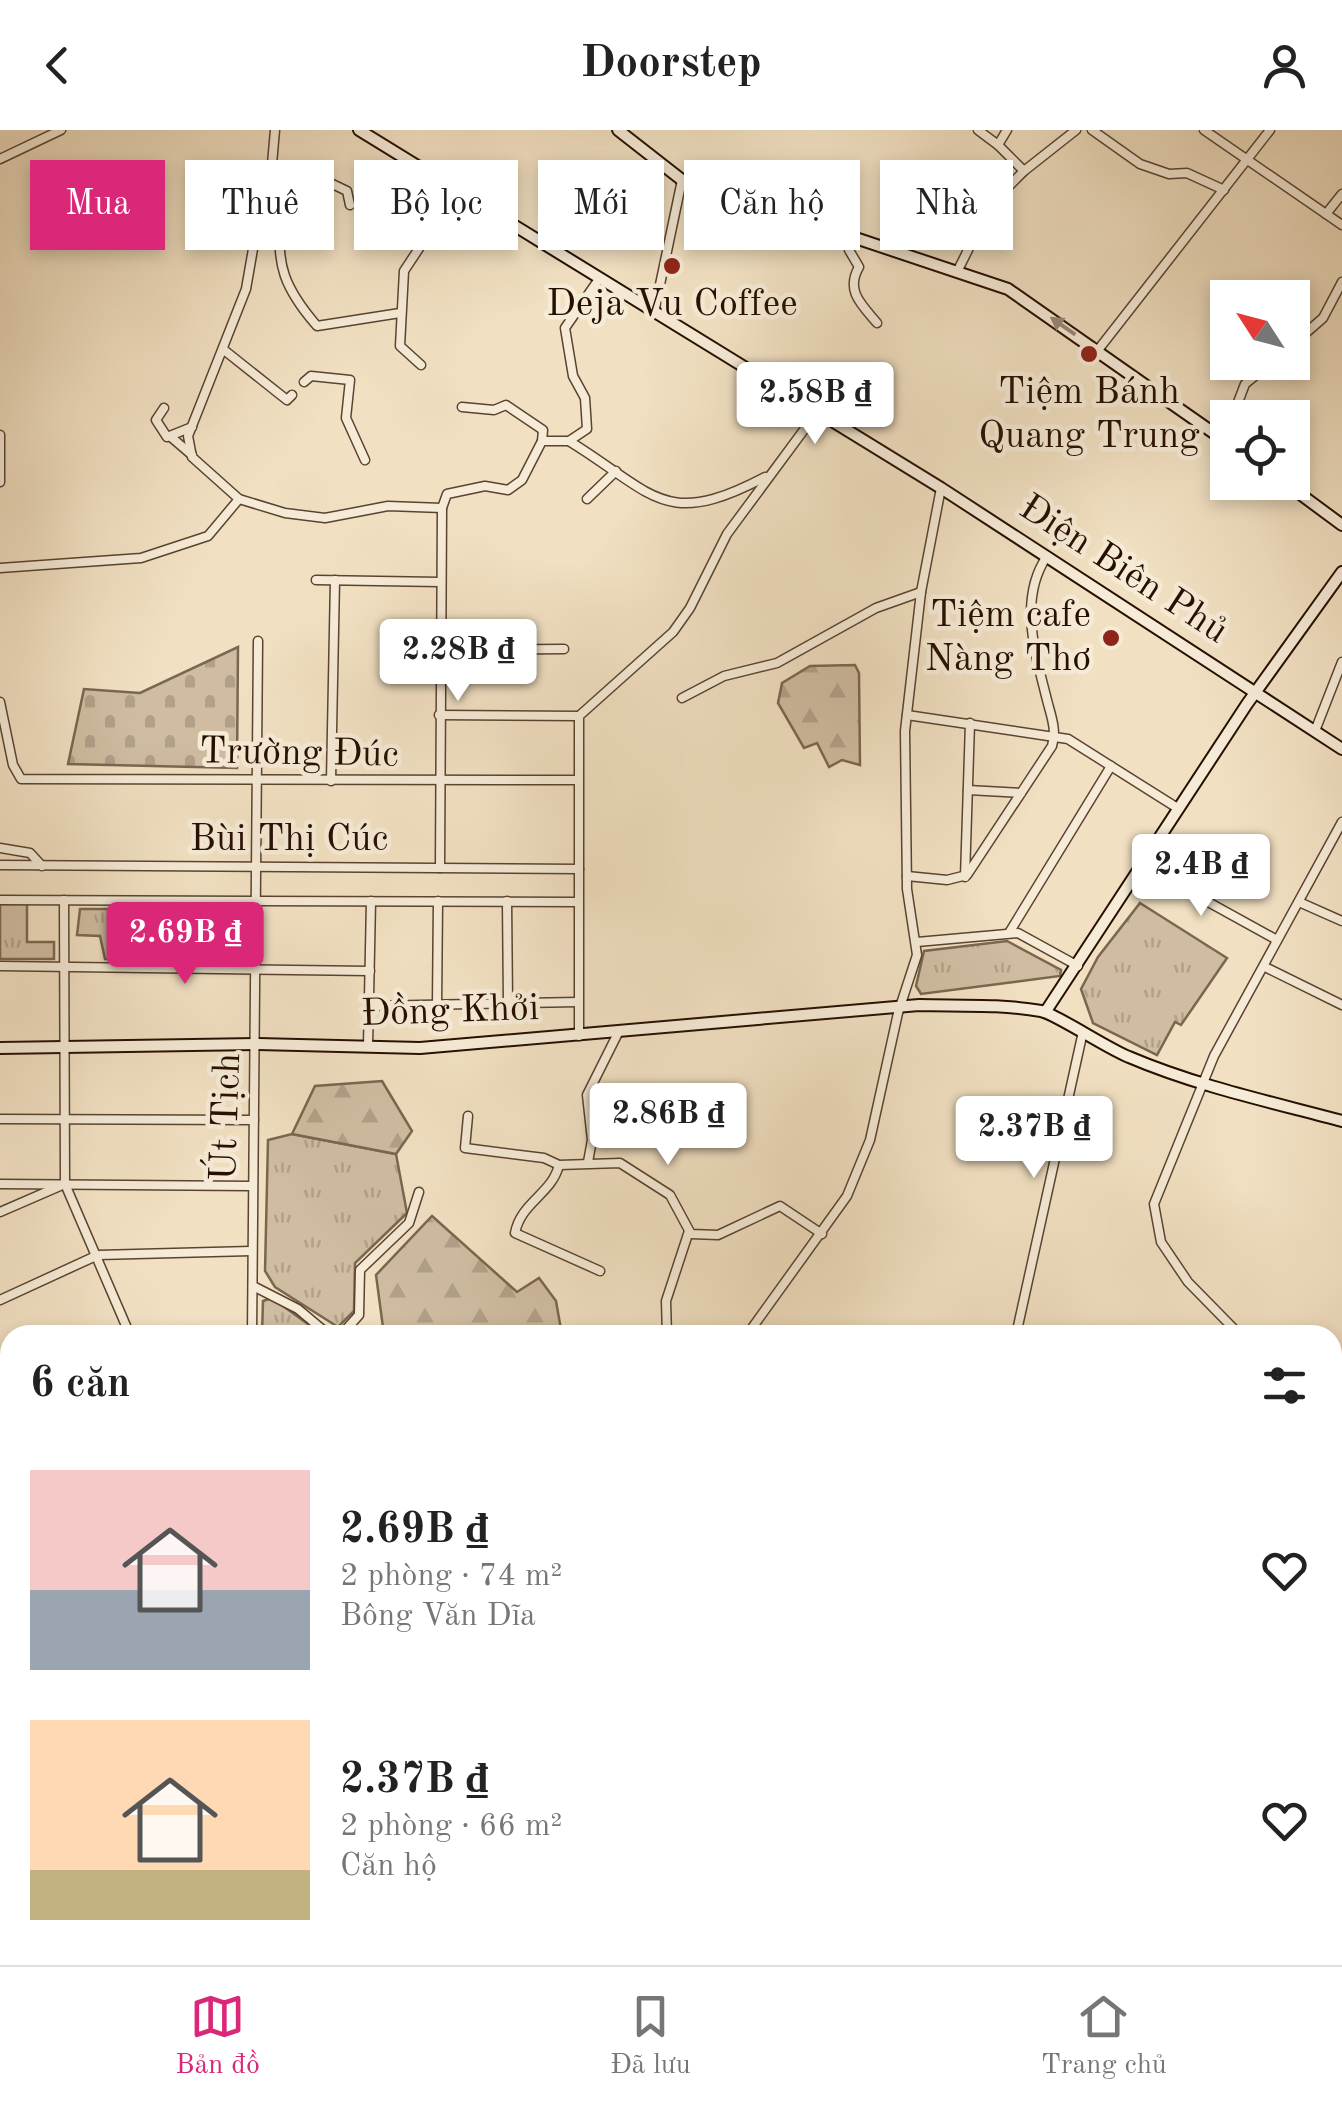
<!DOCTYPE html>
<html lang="vi">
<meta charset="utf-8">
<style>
:root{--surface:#fff;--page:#f2f2f2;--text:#222;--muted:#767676;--line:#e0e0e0;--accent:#db2777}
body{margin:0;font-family:"Old Standard TT",serif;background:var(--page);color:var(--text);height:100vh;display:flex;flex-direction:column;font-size:38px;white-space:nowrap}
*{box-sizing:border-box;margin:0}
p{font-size:32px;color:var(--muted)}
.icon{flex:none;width:55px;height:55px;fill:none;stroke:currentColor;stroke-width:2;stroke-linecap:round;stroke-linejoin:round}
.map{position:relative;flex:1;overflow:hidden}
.drawer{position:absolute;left:0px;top:1195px;width:1342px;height:640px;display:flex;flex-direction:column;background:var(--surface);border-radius:30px 30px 0 0;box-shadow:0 5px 15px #0003}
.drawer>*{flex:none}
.hud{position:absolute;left:30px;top:30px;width:1282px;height:90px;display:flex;gap:20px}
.needle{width:65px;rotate:306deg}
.fabs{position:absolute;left:1210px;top:150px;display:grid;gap:20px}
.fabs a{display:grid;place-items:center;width:100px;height:100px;border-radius:0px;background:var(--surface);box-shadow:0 5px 15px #0003;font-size:50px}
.price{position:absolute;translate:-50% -85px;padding:0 22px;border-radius:10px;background:#fff;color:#222;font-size:32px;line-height:65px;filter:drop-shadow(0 2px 5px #0008)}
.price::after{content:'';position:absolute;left:50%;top:60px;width:30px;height:22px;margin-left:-15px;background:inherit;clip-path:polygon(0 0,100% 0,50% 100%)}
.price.selected{background:var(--accent);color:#fff}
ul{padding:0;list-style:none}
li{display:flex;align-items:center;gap:30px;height:250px;padding:0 30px}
li span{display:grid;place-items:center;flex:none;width:280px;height:200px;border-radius:0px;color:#555}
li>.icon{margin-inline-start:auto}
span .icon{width:120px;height:120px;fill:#fffc;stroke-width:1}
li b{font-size:42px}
h2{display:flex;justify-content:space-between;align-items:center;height:120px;padding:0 30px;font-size:42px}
.chip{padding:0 35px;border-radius:0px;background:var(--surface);box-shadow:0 5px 15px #0003;font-size:35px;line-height:90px}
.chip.selected{background:var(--accent);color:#fff}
header{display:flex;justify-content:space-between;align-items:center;height:130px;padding:0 30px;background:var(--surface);font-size:45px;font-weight:600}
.menu{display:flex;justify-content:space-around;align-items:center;height:140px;border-top:2px solid var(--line);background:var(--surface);font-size:28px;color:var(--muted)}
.menu a{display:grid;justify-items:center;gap:5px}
.menu .selected{color:var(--accent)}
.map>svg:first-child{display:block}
.grass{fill:url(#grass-tufts);stroke:#7b6650;stroke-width:2.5}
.forest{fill:url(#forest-firs);stroke:#7b6650;stroke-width:2.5}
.cemetery{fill:url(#cemetery-stones);stroke:#7b6650;stroke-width:2.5}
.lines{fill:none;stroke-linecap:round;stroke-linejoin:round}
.street-casing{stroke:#5a4330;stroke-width:11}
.secondary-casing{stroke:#270f00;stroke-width:14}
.street{stroke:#f6ebd7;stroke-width:8}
.secondary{stroke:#f6ebd7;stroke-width:10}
.oneway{fill:#998876}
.poi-dot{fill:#8f2418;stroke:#f6ebd7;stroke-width:4}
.labels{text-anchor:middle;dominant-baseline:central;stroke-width:9;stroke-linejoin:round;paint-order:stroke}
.poi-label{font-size:38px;fill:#270f00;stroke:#f6ebd7}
.street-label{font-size:38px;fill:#270f00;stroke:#f6ebd7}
</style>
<header><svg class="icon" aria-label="back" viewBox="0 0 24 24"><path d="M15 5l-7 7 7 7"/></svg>Doorstep<svg class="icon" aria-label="person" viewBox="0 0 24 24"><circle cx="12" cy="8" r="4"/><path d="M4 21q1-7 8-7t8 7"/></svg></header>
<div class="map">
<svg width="1342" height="1835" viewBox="0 0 1342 1835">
<defs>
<pattern id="grass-tufts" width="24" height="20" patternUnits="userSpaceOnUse" patternTransform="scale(2.5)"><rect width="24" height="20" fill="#cfbca1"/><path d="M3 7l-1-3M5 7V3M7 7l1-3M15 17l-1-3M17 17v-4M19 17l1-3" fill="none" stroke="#b2a089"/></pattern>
<pattern id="forest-firs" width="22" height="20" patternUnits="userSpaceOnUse" patternTransform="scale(2.5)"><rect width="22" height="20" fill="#cfbca1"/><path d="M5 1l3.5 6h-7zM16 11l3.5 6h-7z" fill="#b2a089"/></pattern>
<pattern id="cemetery-stones" width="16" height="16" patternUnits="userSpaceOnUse" patternTransform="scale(2.5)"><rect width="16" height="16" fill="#cfbca1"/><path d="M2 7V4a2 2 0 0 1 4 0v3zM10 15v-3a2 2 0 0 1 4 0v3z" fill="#b2a089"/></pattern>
</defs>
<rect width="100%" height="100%" fill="#f1e0c2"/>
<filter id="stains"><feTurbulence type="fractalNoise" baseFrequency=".002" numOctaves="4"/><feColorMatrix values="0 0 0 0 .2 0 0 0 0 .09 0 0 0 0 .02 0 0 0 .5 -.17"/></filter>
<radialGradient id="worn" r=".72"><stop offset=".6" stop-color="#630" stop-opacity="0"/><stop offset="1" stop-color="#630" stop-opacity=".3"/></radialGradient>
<g class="grass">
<polygon points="1140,773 1227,828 1181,895 1175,892 1157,925 1093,893 1081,859 1098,827"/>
<polygon points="0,774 27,774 27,812 54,812 54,829 0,829"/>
<polygon points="80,779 205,779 204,832 105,829 100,806 77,805"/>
<polygon points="1007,811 1061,840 1060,846 921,864 916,856 924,821"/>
<polygon points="292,1004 396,1024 407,1083 355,1133 354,1181 338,1197 275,1157 265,1141 268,1010"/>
<polygon points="272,1168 323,1205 262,1205 263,1171"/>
</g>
<g class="forest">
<polygon points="855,535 859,543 860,635 842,630 829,637 817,613 804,618 778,573 782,553 810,536"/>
<polygon points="382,951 412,1001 396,1024 292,1004 315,956"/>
<polygon points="432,1086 517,1162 539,1148 556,1171 562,1205 384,1205 376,1145"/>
<polygon points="610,1825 777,1825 772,1835 600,1835"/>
</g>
<polygon class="cemetery" points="238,517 237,638 68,634 84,559 140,563"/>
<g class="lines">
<g class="street-casing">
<g id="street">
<polyline points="978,0 998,15"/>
<polyline points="1007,0 998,15 1024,41"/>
<polyline points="1092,0 1140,34 1169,44 1187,43 1224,60"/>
<polyline points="1204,0 1342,95"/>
<polyline points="0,29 61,0"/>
<polyline points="289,44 319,37 324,50 347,61 350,75"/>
<polyline points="1326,84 1342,64"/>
<path d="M281 85C275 135 285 159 317 196L400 183"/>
<path d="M852 106 849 120 859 137C845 161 862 175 877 193"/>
<polyline points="958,140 991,74 1024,41 1076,0"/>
<polyline points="654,183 682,50"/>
<polyline points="1292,215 1323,188 1342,152"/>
<polyline points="224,220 287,270 292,265"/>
<polyline points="1098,220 1270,0"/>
<polyline points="421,235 400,216 404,141 457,61"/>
<polyline points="304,252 311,246 350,250 346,288 365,330"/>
<polyline points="462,277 494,280 506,275 543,300 542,311"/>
<polyline points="164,278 156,290 167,307 192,297"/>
<polyline points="1232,288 1245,254 1272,232"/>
<polyline points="0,305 0,352"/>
<polyline points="171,307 192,325"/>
<path d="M569 311C655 364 664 400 765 347"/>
<polyline points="239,369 285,383 325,388 388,376 442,378"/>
<polyline points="587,369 616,341"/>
<polyline points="0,438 141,428 208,406 239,369 192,327 188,306 246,159 257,96 265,88 281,85 289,44 280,43 272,34 275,0"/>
<polyline points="316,450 440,452"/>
<polyline points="439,520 564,519"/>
<polyline points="682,568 724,546 777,533 876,478 921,462"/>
<polyline points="0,572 13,635 21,649 577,650"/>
<polyline points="439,585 579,586"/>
<polyline points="907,585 1068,609 1179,679"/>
<polyline points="1315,601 1342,532"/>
<polyline points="331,651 335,450"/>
<polyline points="968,660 1021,663"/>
<polyline points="0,718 30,723 42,736"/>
<polyline points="0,735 579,739"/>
<polyline points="1143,736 1277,810"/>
<polyline points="440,738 442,378 447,364 485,356 508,360 522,350 542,311 569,311 587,299 585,268 573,246 565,198 599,149"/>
<path d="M907 746 947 750 967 745 1052 616C1057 600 1051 586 1047 570 1035 522 1018 469 1047 426"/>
<polyline points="965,747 970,593"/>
<polyline points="0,770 576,772"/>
<polyline points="64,770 65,1054 130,1205"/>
<polyline points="507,771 508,874"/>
<polyline points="1299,772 1342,791"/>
<polyline points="1009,803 1111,636"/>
<polyline points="917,812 1018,803 1078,836"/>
<polyline points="0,836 370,841"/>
<polyline points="1265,837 1342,875"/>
<polyline points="437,875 438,771"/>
<polyline points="369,876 578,872"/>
<polyline points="579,906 579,586 673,502 690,478 727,404 809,293 807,275"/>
<polyline points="368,916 371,771"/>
<polyline points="468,986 465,1018 544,1028 559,1035 620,1033 670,1065 691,1104 718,1105 780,1076 822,1104"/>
<polyline points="0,989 254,990"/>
<polyline points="588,1032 592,1010 587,965 618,903"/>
<path d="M559 1035C552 1064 521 1072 515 1103L600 1141"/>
<polyline points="0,1054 251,1056"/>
<polyline points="0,1082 60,1056"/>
<polyline points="253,1156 298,1179 329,1205"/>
<polyline points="0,1170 98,1125 251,1121"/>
<polyline points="128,1205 254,1202"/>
<polyline points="252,1205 258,511"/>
<polyline points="341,1205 359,1185 360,1140 409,1093 419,1062"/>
<polyline points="667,1205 666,1171 689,1101"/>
<polyline points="747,1205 847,1066 870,1010 898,883 917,825 907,759 905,601 921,462 941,358"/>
<polyline points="1016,1205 1082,906"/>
<polyline points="1240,1205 1188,1152 1161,1112 1154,1074 1214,926 1342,692"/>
<polyline points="0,1260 10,1256"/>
<polyline points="0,1345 10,1340"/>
<polyline points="0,1370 10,1392"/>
<polyline points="0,1419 10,1411"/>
<polyline points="1332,1443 1342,1446"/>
<polyline points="1332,1616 1342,1614"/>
<polyline points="1332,1761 1342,1757"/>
<polyline points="127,1825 133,1835"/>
<polyline points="483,1825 487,1835"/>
<polyline points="660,1825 670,1835"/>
<polyline points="933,1825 939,1835"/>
<polyline points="505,1835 529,1825"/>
<polyline points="768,1835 783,1829 896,1825"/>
<polyline points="1080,1835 1095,1825"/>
</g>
</g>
<g class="secondary-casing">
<g id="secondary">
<polyline points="359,0 941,358 1342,619"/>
<polyline points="618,0 682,50 1008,159 1228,313"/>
<polyline points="1284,352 1342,395"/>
<polyline points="1046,881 1247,574 1342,442"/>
<path d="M0 918 258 914 420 918 919 875C959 876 1002 874 1041 881 1056 884 1108 919 1129 927 1197 956 1271 972 1342 991"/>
</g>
</g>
<use href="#street" class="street"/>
<use href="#secondary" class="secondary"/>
</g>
<defs><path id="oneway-solid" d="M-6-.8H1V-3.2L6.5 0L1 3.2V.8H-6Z" transform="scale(2.5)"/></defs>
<use class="oneway" href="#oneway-solid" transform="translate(1063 196) rotate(-145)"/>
<g class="poi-dot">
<circle cx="672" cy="136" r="10"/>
<circle cx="1089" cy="224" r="10"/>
<circle cx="1111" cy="508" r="10"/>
</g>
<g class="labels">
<g class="poi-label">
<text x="672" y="175">Deja Vu Coffee</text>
<text x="1089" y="263">Tiệm Bánh<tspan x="1089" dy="44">Quang Trung</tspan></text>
<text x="1091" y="486" text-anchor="end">Tiệm cafe<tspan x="1091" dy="44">Nàng Thơ</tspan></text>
</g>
<g class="street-label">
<text transform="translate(1123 440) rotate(33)">Điện Biên Phủ</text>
<text transform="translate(299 624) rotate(1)">Trường Đúc</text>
<text x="289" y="710">Bùi Thị Cúc</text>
<text transform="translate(450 882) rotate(-2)">Đồng Khởi</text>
<text transform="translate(227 987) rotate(-88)">Út Tịch</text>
</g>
</g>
<rect width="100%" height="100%" filter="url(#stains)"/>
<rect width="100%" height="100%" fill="url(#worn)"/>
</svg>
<div class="fabs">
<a><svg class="needle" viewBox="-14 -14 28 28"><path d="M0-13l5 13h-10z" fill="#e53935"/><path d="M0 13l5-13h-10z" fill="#767676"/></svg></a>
<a><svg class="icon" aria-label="locate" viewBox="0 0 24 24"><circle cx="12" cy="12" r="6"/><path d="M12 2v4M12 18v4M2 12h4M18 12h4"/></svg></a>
</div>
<b class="price" style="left:815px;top:317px">2.58B ₫</b>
<b class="price" style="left:458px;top:574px">2.28B ₫</b>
<b class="price" style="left:1201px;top:789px">2.4B ₫</b>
<b class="price selected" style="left:185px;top:857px">2.69B ₫</b>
<b class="price" style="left:668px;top:1038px">2.86B ₫</b>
<b class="price" style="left:1034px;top:1051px">2.37B ₫</b>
<div class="hud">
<a class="chip selected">Mua</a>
<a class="chip">Thuê</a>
<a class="chip">Bộ lọc</a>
<a class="chip">Mới</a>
<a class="chip">Căn hộ</a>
<a class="chip">Nhà</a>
</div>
<section class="drawer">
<h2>6 căn<svg class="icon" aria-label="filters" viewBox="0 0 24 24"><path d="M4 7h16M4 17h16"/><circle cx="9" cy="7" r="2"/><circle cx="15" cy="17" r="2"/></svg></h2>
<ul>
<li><span style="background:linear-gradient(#f6c9c9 60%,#9aa5b1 0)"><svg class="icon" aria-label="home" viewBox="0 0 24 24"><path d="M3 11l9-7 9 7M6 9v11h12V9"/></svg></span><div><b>2.69B ₫</b><p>2 phòng · 74 m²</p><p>Bông Văn Dĩa</p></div><svg class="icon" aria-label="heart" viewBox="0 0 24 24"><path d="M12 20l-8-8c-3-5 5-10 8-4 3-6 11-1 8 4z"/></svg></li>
<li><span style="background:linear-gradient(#ffd9b3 75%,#c2b280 0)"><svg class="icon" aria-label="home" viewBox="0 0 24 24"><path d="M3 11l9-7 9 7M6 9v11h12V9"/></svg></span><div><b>2.37B ₫</b><p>2 phòng · 66 m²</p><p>Căn hộ</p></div><svg class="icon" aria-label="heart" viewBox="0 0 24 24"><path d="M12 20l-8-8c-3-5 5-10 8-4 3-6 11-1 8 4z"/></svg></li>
</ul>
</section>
</div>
<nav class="menu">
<a class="selected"><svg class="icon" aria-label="map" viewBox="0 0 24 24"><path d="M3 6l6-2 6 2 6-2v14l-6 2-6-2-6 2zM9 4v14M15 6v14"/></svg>Bản đồ</a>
<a><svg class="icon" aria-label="saved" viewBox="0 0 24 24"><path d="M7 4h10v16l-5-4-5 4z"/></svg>Đã lưu</a>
<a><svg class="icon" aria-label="home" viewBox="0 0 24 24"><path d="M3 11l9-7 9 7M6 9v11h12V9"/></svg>Trang chủ</a>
</nav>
